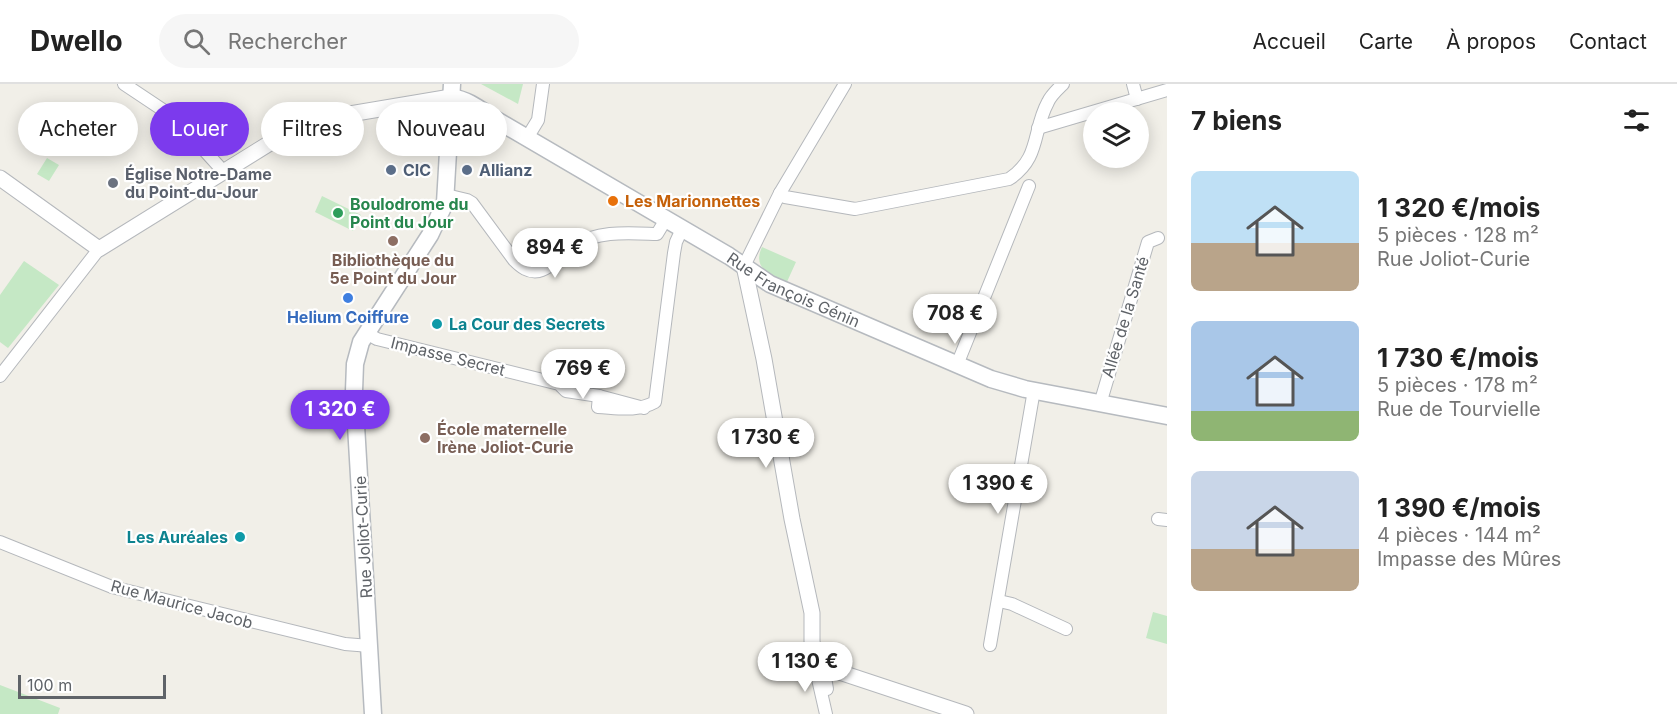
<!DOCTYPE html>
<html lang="fr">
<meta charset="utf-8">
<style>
:root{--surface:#fff;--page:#f6f6f6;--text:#222;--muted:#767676;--line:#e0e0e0;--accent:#7c3aed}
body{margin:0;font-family:Inter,sans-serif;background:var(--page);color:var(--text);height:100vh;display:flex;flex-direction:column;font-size:22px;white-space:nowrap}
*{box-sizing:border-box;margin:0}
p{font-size:20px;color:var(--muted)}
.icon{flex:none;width:33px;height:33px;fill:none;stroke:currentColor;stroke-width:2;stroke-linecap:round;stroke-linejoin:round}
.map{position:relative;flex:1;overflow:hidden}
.sheet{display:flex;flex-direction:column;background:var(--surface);width:510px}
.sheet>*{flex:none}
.guide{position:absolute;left:18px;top:18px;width:570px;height:54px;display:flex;gap:12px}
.fabs{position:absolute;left:1083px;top:18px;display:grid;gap:12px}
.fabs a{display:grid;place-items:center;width:66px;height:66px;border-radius:50%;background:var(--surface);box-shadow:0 3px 15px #0003;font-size:30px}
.scale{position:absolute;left:18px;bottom:15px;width:148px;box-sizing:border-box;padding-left:6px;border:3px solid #5f6368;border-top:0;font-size:16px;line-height:21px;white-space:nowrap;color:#5f6368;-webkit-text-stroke:4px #fff;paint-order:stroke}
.price{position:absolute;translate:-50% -51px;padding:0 14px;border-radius:21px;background:#fff;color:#222;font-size:20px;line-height:39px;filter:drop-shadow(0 2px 3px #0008)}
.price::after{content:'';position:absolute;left:50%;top:36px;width:18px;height:14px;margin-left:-9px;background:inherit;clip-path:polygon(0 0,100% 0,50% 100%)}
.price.selected{background:var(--accent);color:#fff}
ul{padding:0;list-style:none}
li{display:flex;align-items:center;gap:18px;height:150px;padding:0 24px}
li span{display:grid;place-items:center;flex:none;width:168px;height:120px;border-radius:9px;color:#555}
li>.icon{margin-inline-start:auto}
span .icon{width:72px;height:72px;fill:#fffc;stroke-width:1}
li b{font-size:26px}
h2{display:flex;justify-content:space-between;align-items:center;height:72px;padding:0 24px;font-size:26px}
.tag{padding:0 21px;border-radius:27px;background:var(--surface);box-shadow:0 3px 15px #0003;font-size:21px;line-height:54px}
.tag.selected{background:var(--accent);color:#fff}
header{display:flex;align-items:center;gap:36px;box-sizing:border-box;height:84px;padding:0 30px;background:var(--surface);border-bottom:2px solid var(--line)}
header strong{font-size:28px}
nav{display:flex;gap:33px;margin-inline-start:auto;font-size:21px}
.search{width:420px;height:54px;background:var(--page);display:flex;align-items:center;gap:15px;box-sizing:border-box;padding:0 21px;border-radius:33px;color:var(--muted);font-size:22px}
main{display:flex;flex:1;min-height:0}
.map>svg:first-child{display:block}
.green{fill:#c5e8c5}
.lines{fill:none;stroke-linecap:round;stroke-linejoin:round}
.minor-casing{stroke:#b5b8bc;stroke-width:14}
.tertiary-casing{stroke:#b5b8bc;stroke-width:17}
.secondary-casing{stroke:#b6babf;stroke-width:19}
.minor{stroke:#fff;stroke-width:12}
.tertiary{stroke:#fff;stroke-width:15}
.secondary{stroke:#fff;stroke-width:16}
.service-dot{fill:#5c6f8a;stroke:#fff;stroke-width:2}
.worship-dot{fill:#6b7280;stroke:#fff;stroke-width:2}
.food-dot{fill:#e8710a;stroke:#fff;stroke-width:2}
.leisure-dot{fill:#2e9e5b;stroke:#fff;stroke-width:2}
.education-dot{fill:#8d6e63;stroke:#fff;stroke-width:2}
.shop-dot{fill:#3f7fe0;stroke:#fff;stroke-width:2}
.culture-dot{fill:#0f9aa8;stroke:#fff;stroke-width:2}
.labels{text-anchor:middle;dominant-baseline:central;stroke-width:4.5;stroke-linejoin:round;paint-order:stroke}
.service-label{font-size:16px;font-weight:bold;fill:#4e5e75;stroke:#fff;text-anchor:start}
.worship-label{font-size:16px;font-weight:bold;fill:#5b616d;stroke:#fff;text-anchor:start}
.food-label{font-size:16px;font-weight:bold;fill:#c56008;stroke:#fff;text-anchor:start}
.leisure-label{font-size:16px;font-weight:bold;fill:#27864d;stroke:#fff;text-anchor:start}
.education-label{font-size:16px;font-weight:bold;fill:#785e54;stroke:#fff}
.street-label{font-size:16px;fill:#5f6368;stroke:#fff}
.shop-label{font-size:16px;font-weight:bold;fill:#366cbe;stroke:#fff}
.culture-label{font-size:16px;font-weight:bold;fill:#0d838f;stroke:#fff;text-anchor:start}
</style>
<header>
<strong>Dwello</strong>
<div class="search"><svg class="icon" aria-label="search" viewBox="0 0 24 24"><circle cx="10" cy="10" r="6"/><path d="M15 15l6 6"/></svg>Rechercher</div>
<nav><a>Accueil</a><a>Carte</a><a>À propos</a><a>Contact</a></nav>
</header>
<main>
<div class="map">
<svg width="1167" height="630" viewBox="0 0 1167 630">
<rect width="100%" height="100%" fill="#f1efe8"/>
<g class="green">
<polygon points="481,0 523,0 518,20"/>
<polygon points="47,74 59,81 49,97 37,90"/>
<polygon points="322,112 361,131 353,147 315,128"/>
<path d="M762 163 796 178 786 200C770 189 752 185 762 163Z"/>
<polygon points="24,177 59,201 8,264 0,258 0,211"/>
<polygon points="1153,528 1167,532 1167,560 1146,554"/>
<polygon points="0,601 60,624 58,630 0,630"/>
</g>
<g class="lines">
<g class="minor-casing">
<g id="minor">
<polyline points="124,0 175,34 224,88"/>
<polyline points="1133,0 1137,15"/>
<polyline points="1038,44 1167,6"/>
<polyline points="527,54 538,36 543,0"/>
<path d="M780 109 785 113 855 125 1009 95C1041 74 1032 47 1048 18 1051 11 1058 5 1063 0"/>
<path d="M446 111 467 116 472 119 514 176C521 183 528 189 539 187 551 184 563 169 573 162 599 146 628 149 657 150L666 135"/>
<polyline points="744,182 780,109 845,0"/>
<polyline points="366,249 377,255 559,300 566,307 599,312"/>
<polyline points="957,281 1029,102"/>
<polyline points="0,292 99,165"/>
<polyline points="1100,320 1148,158 1158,154"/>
<path d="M644 324 599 312 598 323C618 324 637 328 655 318L674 169 676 158 682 145"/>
<polyline points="1158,435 1167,436"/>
<polyline points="0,458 112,503 345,560 370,562"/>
<polyline points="999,517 1012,520 1066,545"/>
<polyline points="990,561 1034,306"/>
<polyline points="822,577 827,605"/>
<polyline points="818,595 826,630"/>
</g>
</g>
<g class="tertiary-casing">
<g id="tertiary">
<polyline points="0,94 99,165 299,41 326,34 451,13"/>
<polyline points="744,182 764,275 792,435 812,529 812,557 815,580 966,630"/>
</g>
</g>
<g class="secondary-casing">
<g id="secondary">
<path id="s1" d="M451 13C468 16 478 24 493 34L729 172 770 200 991 295 1025 305 1167 332"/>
<polyline points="373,630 354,307 355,280 361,258 430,151 445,119 452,0"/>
</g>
</g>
<use href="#minor" class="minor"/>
<use href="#tertiary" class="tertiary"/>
<use href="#secondary" class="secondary"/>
</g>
<g class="service-dot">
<circle cx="391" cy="86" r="6"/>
<circle cx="467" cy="86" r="6"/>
</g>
<circle class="worship-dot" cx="113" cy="99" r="6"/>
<circle class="food-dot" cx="613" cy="117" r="6"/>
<circle class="leisure-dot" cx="338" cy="129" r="6"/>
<g class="education-dot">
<circle cx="393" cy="157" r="6"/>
<circle cx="425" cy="354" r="6"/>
</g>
<circle class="shop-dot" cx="348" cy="214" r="6"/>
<g class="culture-dot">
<circle cx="437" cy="240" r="6"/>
<circle cx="240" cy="453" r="6"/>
</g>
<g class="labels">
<g class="service-label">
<text x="403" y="86">CIC</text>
<text x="479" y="86">Allianz</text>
</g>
<g class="worship-label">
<text x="125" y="90">Église Notre-Dame<tspan x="125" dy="18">du Point-du-Jour</tspan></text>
</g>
<g class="food-label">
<text x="625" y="117">Les Marionnettes</text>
</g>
<g class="leisure-label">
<text x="350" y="120">Boulodrome du<tspan x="350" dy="18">Point du Jour</tspan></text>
</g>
<g class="education-label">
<text x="393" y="176">Bibliothèque du<tspan x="393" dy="18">5e Point du Jour</tspan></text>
<text x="437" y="345" text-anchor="start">École maternelle<tspan x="437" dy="18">Irène Joliot-Curie</tspan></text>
</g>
<g class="street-label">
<text stroke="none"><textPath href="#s1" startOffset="394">Rue François Génin</textPath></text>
<text transform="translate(1125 233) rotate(-73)">Allée de la Santé</text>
<text transform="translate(448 272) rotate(14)">Impasse Secret</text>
<text transform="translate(363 453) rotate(-93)">Rue Joliot-Curie</text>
<text transform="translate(182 520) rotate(15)">Rue Maurice Jacob</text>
</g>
<g class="shop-label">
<text x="348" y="233">Helium Coiffure</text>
</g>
<g class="culture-label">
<text x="449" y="240">La Cour des Secrets</text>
<text x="228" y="453" text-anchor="end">Les Auréales</text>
</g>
</g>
</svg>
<div class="fabs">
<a><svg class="icon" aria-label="layers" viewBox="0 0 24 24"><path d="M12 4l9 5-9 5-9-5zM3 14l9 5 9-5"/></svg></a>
</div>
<div class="scale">100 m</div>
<b class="price" style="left:555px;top:195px">894 €</b>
<b class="price" style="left:955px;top:261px">708 €</b>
<b class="price" style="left:583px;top:316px">769 €</b>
<b class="price selected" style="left:340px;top:357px">1 320 €</b>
<b class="price" style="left:766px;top:385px">1 730 €</b>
<b class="price" style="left:998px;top:431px">1 390 €</b>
<b class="price" style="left:805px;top:609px">1 130 €</b>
<div class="guide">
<a class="tag">Acheter</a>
<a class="tag selected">Louer</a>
<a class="tag">Filtres</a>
<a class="tag">Nouveau</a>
</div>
</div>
<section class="sheet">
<h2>7 biens<svg class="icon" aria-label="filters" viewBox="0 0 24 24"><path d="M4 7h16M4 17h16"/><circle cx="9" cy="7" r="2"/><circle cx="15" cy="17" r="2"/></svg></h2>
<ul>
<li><span style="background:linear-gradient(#bfe0f5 60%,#b9a48a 0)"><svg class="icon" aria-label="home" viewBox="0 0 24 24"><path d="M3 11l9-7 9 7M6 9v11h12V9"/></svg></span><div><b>1 320 €/mois</b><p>5 pièces · 128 m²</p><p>Rue Joliot-Curie</p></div></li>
<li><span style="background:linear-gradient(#a9c7e8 75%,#8fb573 0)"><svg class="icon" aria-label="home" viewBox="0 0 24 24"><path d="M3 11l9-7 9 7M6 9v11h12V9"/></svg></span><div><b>1 730 €/mois</b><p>5 pièces · 178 m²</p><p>Rue de Tourvielle</p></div></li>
<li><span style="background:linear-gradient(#c9d6e8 65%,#b9a48a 0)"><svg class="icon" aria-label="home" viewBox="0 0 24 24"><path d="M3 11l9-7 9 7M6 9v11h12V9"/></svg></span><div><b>1 390 €/mois</b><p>4 pièces · 144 m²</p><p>Impasse des Mûres</p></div></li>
</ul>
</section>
</main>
